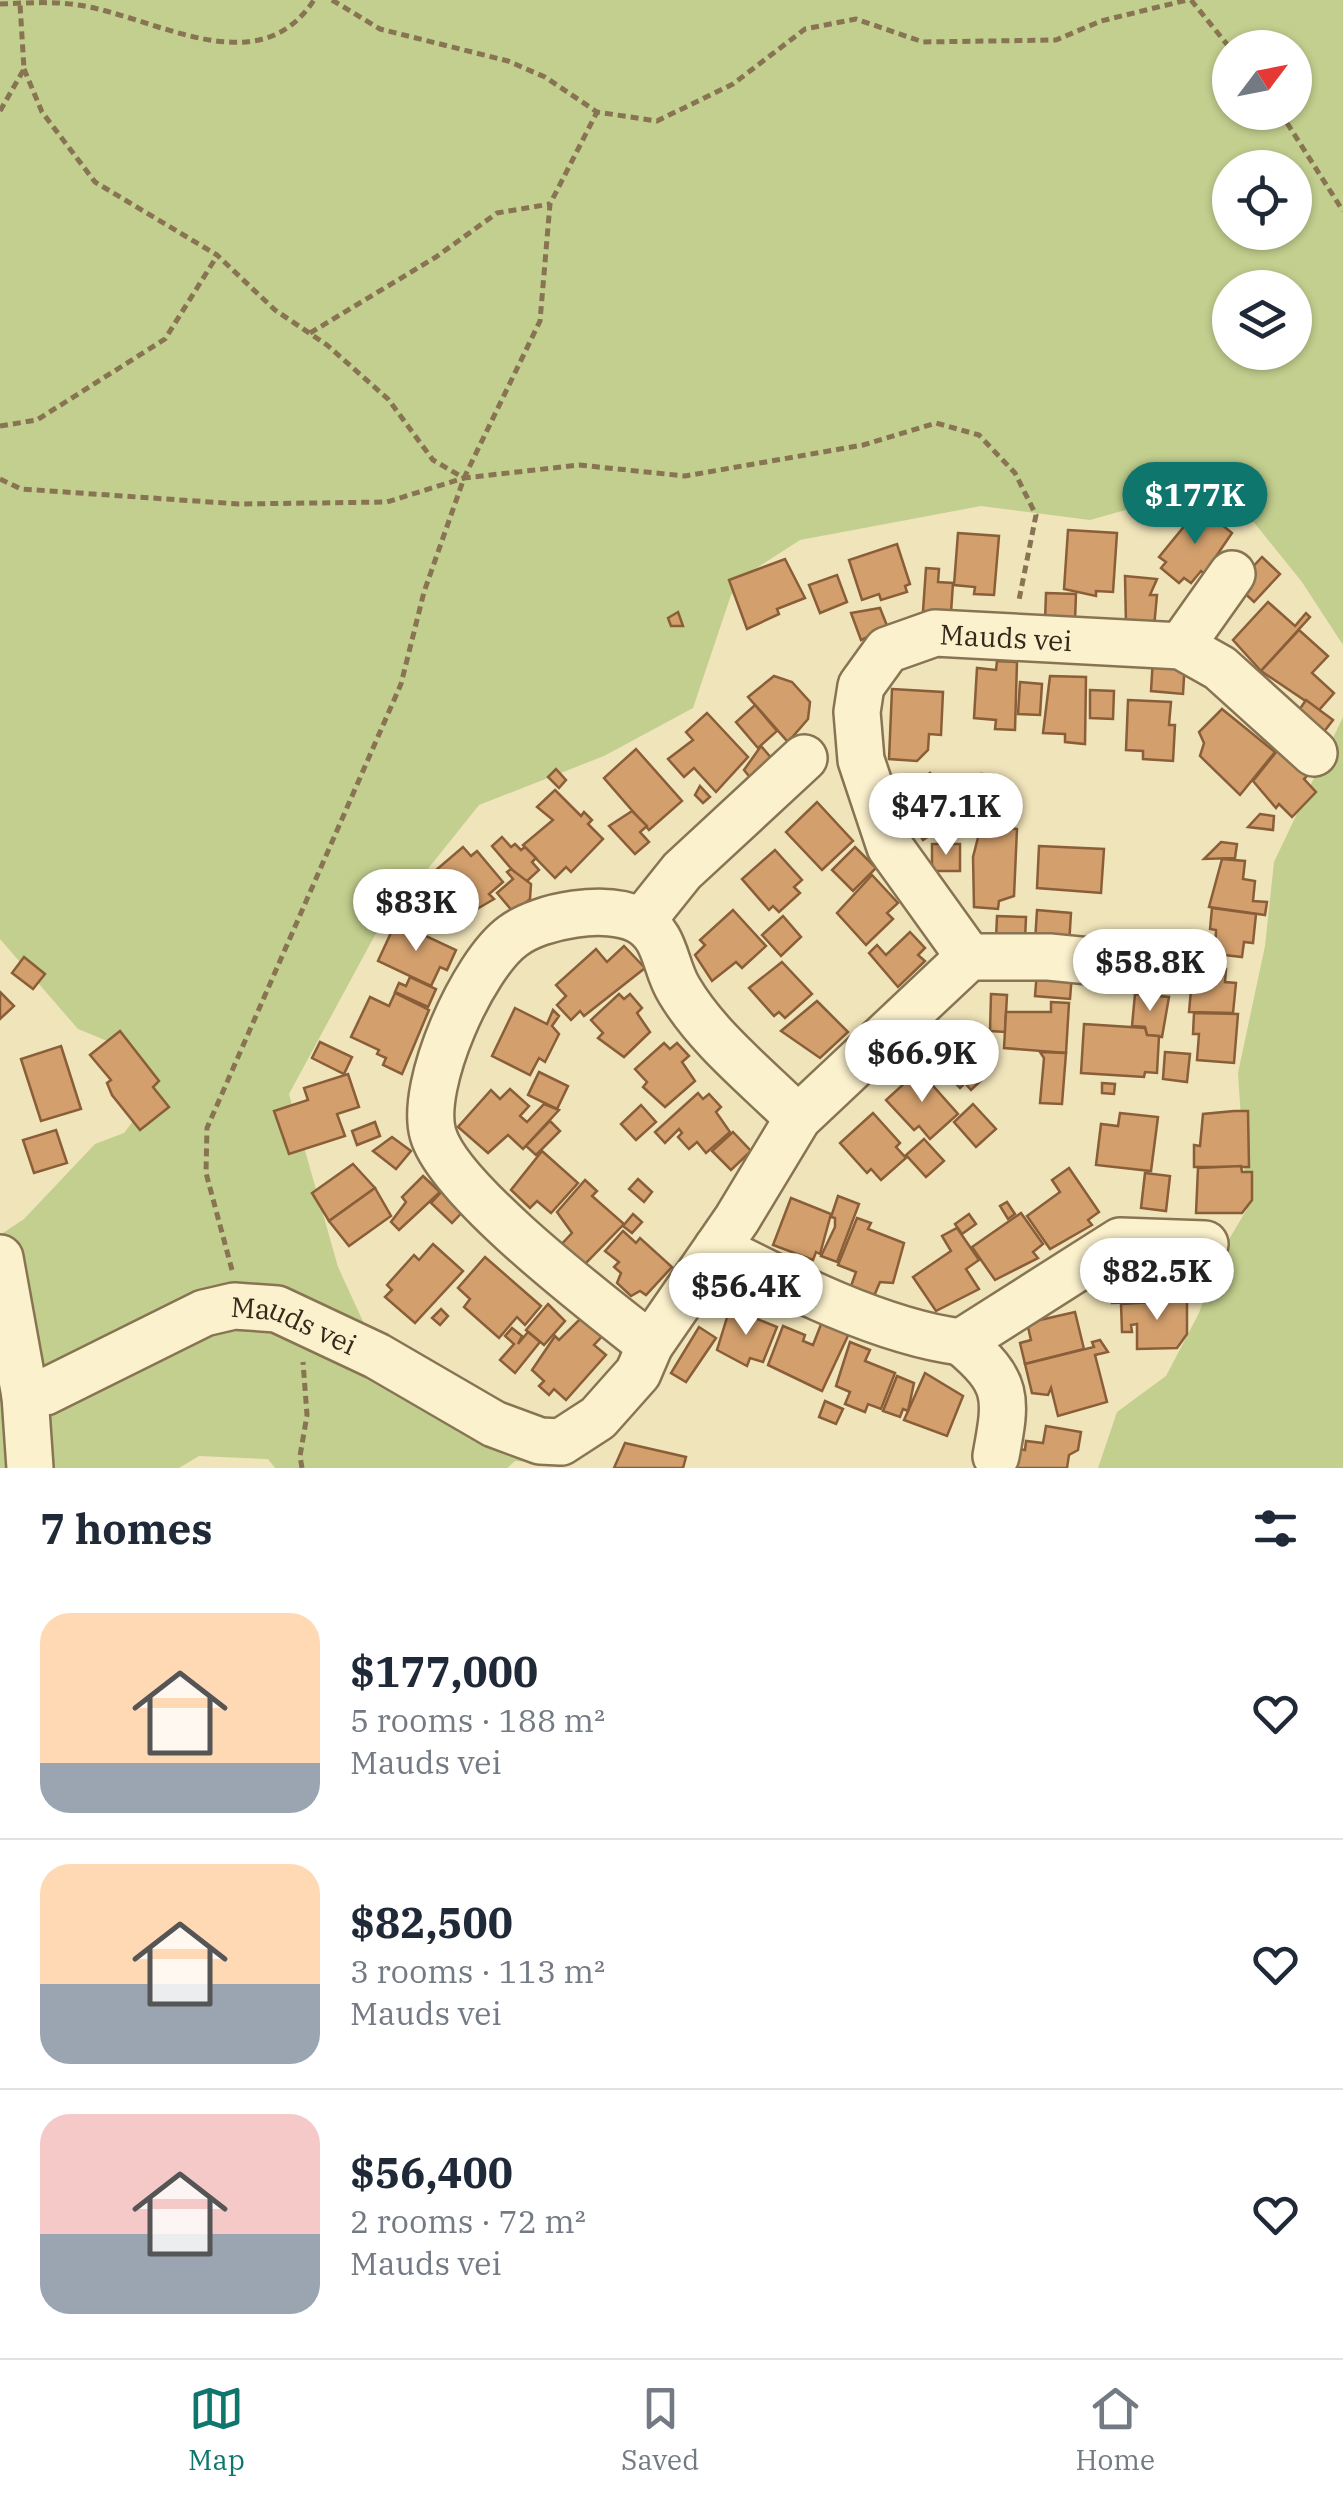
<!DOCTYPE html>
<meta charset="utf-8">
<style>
:root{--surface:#fff;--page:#f6f6f7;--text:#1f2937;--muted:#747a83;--line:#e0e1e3;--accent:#0f766e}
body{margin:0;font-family:"IBM Plex Serif",serif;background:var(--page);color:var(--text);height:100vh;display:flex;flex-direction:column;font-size:38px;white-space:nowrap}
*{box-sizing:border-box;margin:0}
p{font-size:32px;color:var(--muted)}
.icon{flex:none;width:55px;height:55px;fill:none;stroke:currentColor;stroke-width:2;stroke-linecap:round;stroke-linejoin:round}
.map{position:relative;height:1468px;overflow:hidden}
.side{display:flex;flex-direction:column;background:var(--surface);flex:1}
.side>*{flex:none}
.needle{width:65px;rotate:58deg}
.tools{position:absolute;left:1212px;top:30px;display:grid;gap:20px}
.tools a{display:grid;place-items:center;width:100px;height:100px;border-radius:50%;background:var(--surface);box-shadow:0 2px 8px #0004;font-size:50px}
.price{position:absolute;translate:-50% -85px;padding:0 22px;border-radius:35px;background:#fff;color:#222;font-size:32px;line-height:65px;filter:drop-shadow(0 2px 5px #0008)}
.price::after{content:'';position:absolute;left:50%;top:60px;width:30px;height:22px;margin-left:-15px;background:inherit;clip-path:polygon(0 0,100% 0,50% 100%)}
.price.selected{background:var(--accent);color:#fff}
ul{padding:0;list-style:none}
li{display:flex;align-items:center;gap:30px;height:250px;padding:0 40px}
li+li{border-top:2px solid var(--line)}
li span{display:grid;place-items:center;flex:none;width:280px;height:200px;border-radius:30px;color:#555}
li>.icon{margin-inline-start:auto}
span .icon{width:120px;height:120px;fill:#fffc;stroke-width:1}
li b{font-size:42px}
h2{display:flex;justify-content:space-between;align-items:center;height:120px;padding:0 40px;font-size:42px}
.tabs{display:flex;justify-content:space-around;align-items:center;height:140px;border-top:2px solid var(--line);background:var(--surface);font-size:28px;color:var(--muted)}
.tabs a{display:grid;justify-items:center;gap:5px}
.tabs .selected{color:var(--accent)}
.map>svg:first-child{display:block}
.green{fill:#c2cf8e;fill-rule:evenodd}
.building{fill:#d29f6d;stroke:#895e38;stroke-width:2.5}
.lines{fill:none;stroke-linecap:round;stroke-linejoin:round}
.minor-casing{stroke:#887453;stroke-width:50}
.path{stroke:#887453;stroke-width:5;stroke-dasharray:8 5;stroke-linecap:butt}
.minor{stroke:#fbf1cd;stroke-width:45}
.labels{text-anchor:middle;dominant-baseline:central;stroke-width:8;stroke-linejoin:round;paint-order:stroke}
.street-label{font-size:28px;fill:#36291a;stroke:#f8eeca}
</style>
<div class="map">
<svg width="1343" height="1468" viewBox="0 0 1343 1468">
<rect width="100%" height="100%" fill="#f0e4ba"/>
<g class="green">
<path d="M0 0H1343V645L1302 582 1252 520 1210 495 1161 500 1090 520 981 506 800 540 752 571 731 595 693 708 604 756 479 805 375 935 289 1094 338 1267 388 1376 537 1462 515 1461 507 1468H275L268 1459 199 1456 179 1468H0V1235L24 1219 95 1144 124 1133 156 1091 117 1045 78 1029 0 939ZM1230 48H1295V112H1230ZM1230 168H1295V232H1230ZM1230 288H1295V352H1230Z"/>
<polygon points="1343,717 1343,1468 1098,1468 1117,1412 1166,1376 1199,1313 1222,1251 1247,1209 1238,1073 1265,946 1274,862"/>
</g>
<g class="building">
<polygon points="1200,507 1232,533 1204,574 1201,571 1191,583 1184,578 1179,583 1161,568 1166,562 1159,557"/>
<polygon points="1068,530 1117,533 1113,592 1096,591 1096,596 1064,589"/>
<polygon points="958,533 999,536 994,595 974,594 975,587 954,585"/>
<polygon points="897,544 910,584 905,586 907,592 881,600 879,594 862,600 849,560"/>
<polygon points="1262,557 1280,574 1254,602 1236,585"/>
<polygon points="785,559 805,598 777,609 779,614 747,629 729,580"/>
<polygon points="926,568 939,569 938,582 953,583 951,613 923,611"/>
<polygon points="837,575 847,602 820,613 809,585"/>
<polygon points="1125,576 1157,579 1150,595 1157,595 1154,627 1126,624"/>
<polygon points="1046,593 1076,594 1075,621 1045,621"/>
<polygon points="1268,602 1295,626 1306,613 1310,617 1261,671 1233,640"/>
<polygon points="880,608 888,628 861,640 851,613"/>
<polygon points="678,612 683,626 671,626 668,618"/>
<polygon points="1299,630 1328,656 1312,673 1334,693 1319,710 1261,671"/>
<polygon points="1153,658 1185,661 1183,694 1151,691"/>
<polygon points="997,661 1017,662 1015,730 995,729 996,720 974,718 977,668 996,670"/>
<polygon points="774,676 792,682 810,702 808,719 788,742 748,697"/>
<polygon points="1050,676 1086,677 1085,744 1065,742 1065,734 1043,733"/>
<polygon points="1020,682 1042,684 1040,715 1018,714"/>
<polygon points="892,689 943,692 941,735 929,734 928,750 917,761 889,759"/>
<polygon points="1090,690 1114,691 1113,719 1090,718"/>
<polygon points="1128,700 1171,702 1169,725 1175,725 1173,761 1143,759 1143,751 1126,750"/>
<polygon points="1306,700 1333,720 1323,733 1297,713"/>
<polygon points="755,705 777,731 758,748 736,722"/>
<polygon points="1222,709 1275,752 1240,795 1200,756 1204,743 1199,732"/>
<polygon points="707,713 748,757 716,792 694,768 684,777 668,759 693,740 686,732"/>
<polygon points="761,746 779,767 757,786 744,770"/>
<polygon points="1281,746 1314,769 1304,779 1316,792 1292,817 1279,804 1276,808 1253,781"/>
<polygon points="636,749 682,801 649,830 604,778"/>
<polygon points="556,769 566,780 559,788 548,777"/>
<polygon points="930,773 959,816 923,840 895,797 909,782 912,786"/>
<polygon points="981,774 994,775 993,787 980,786"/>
<polygon points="700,786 710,797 703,803 695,795"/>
<polygon points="555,790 581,816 584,812 592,820 588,824 603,839 571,872 566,867 555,878 523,845 553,820 537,807"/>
<polygon points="817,802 853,841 822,870 786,832"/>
<polygon points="632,811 647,826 640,832 649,842 635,854 609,826"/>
<polygon points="1260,814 1274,816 1273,830 1248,827"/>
<polygon points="981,826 1017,829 1014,896 999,901 998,909 974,907 973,857"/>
<polygon points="502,837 511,847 515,844 521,850 525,847 536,858 532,862 539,870 527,881 520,879 492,846"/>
<polygon points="1221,842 1237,844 1235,858 1204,859"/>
<rect x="932" y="844" width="28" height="27"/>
<polygon points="1039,846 1104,849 1101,893 1037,888"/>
<polygon points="463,847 471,856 477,851 503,882 489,894 494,899 460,919 448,905 442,911 427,894 445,879 436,870"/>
<polygon points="855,847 876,868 853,891 832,870"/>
<polygon points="775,850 802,880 794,887 800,893 779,912 773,906 769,910 742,879"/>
<polygon points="1222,859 1245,861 1243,879 1255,881 1253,901 1267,902 1265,915 1209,907"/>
<polygon points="511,869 531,884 530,899 514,913 497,893 513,879 507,872"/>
<polygon points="872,875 898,903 887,913 893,919 866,945 837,913"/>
<polygon points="1212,908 1256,914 1253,943 1244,942 1242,957 1215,954 1216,930 1210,929"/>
<polygon points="733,910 766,946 742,968 736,962 712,981 695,955 705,945 700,940"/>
<polygon points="1037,910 1071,913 1069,945 1035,942"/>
<polygon points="783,916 801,937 781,956 762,935"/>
<polygon points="997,916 1026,917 1025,940 996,939"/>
<polygon points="396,922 456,950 447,970 440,967 431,986 378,961"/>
<polygon points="910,932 925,948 918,955 925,961 898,987 869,953 877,945 886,955"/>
<polygon points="624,946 645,968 584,1016 580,1011 571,1020 557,1005 566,996 556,985 596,949 607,962"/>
<polygon points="24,957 45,974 33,989 12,973"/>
<polygon points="782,962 812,994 785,1018 779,1012 774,1016 749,988"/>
<polygon points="1202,967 1226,969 1225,982 1236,983 1233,1013 1189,1012 1191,990 1197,990"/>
<polygon points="1037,971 1072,974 1070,999 1035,996"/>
<polygon points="410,977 436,989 428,1007 395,992 399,983 406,986"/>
<polygon points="0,992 14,1006 0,1019"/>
<polygon points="395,993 429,1010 402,1074 383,1065 386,1058 377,1054 379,1050 351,1037 370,997 389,1006"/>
<polygon points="619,994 624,999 630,994 642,1008 637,1013 650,1032 624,1057 598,1038 603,1033 591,1020"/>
<polygon points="991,994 1007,995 1005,1032 990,1031"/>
<polygon points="1135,994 1169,997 1162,1037 1147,1035 1145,1027 1132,1026"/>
<polygon points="817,1001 848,1032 820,1058 781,1031"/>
<polygon points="1051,1002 1069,1003 1066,1053 1004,1048 1006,1012 1051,1012"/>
<polygon points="515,1008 547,1024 553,1010 559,1016 552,1026 559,1034 545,1062 539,1058 530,1075 492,1056"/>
<polygon points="1194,1013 1238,1014 1234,1063 1197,1060 1199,1034 1193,1034"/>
<polygon points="1084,1024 1145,1028 1147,1035 1159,1036 1157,1073 1145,1072 1144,1077 1081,1073"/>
<polygon points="964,1028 992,1058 982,1069 987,1075 971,1090 965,1083 960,1088 932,1058"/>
<polygon points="120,1031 159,1081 153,1087 169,1107 140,1130 112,1095 107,1083 111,1080 90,1055"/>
<polygon points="320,1042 352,1057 344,1074 312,1058"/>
<polygon points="664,1043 670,1049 677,1043 689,1056 682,1062 695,1081 665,1107 643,1087 647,1082 635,1069"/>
<polygon points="61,1046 81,1109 41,1121 21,1059"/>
<polygon points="1040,1052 1066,1053 1062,1104 1040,1103 1044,1058"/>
<polygon points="1165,1052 1190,1054 1187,1082 1163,1079"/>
<polygon points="919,1070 958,1114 930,1139 919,1126 914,1130 886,1100"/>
<polygon points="539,1072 568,1086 557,1109 528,1095"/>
<polygon points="348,1074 359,1107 337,1114 345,1136 289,1154 274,1111 308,1100 304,1088"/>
<polygon points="1102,1083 1115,1084 1114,1094 1102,1093"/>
<polygon points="510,1089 529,1106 520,1116 527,1122 544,1104 559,1110 523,1149 508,1135 488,1153 458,1127 491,1090 500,1099"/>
<polygon points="698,1093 703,1099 709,1094 721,1107 716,1112 730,1132 706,1153 697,1142 689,1149 678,1137 682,1133 679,1129 665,1143 655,1132"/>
<polygon points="973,1104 996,1129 976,1147 954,1122"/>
<polygon points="641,1105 656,1122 636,1140 621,1124"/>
<polygon points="1234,1111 1248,1111 1249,1167 1194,1167 1194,1145 1200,1146 1203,1114"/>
<polygon points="873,1113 900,1143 896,1147 906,1158 881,1180 871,1169 867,1173 840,1143"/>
<polygon points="1120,1113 1158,1117 1151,1171 1096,1165 1101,1124 1118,1126"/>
<polygon points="550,1121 560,1131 536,1155 526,1146"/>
<polygon points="375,1122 380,1136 357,1145 352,1131"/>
<polygon points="56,1130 67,1163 34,1173 23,1140"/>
<polygon points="733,1132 751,1151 731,1170 712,1151"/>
<polygon points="392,1137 411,1151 396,1169 373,1151"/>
<polygon points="924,1139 944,1161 926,1177 906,1155"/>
<polygon points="542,1151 578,1183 551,1213 537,1201 530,1208 511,1190"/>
<polygon points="353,1164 375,1188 329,1221 312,1193"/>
<polygon points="1241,1166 1242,1172 1252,1172 1252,1200 1242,1213 1196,1213 1198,1168"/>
<polygon points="1069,1168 1099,1212 1088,1220 1092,1225 1050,1249 1027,1216 1060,1192 1052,1180"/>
<polygon points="1145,1173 1170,1176 1166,1211 1141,1208"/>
<polygon points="423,1176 440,1192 399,1230 391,1222 406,1202 402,1197"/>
<polygon points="638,1179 652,1192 644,1202 629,1189"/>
<polygon points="585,1180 597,1191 592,1196 624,1224 582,1267 559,1247 572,1233 557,1212"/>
<polygon points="448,1185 469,1205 452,1223 431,1203"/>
<polygon points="375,1188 391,1216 349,1246 329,1221"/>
<polygon points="838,1196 859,1204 837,1262 821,1256 835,1227 835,1218 831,1217"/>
<polygon points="791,1198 831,1214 820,1254 816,1252 813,1260 773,1245"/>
<polygon points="1007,1202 1015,1214 1008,1219 1000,1206"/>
<polygon points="1021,1213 1043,1244 1033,1252 1038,1258 995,1280 972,1247"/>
<polygon points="633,1214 642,1222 632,1233 623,1226"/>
<polygon points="969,1214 976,1224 962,1234 955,1224"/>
<polygon points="857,1218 871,1223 868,1229 904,1243 893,1283 880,1282 874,1296 851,1286 856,1272 838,1265"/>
<polygon points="957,1228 979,1260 966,1269 979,1289 936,1311 913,1277 951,1251 942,1236"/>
<polygon points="623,1231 636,1243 640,1238 672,1267 646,1295 640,1291 631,1296 617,1283 621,1273 614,1267 619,1262 605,1251"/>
<polygon points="433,1244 463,1271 415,1323 385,1297 392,1290 387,1285 414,1255 419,1260"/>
<polygon points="1206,1254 1207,1275 1191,1276 1190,1255"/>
<polygon points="485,1257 541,1306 525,1325 517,1317 499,1338 464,1307 470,1299 458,1288"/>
<polygon points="1126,1257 1177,1257 1180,1301 1112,1303 1112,1283 1127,1281"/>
<polygon points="1187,1300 1187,1334 1177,1348 1137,1349 1137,1324 1131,1325 1132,1332 1122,1332 1121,1304"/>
<polygon points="548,1304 565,1321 544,1345 526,1330"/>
<polygon points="730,1308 777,1327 763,1362 750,1358 747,1366 717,1350"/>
<polygon points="441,1309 448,1316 440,1325 432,1318"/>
<polygon points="1075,1312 1084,1349 1025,1364 1020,1343 1031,1340 1027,1323"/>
<polygon points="585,1314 608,1330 594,1345 606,1355 566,1400 554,1389 549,1395 539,1386 544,1381 532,1370 555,1336 559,1340"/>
<polygon points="825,1314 853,1325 822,1391 768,1365 783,1326 805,1335 803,1341 813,1345"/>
<polygon points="699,1327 716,1338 686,1382 671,1373"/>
<polygon points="512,1328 522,1336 518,1344 528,1332 540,1342 515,1373 500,1360 514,1344 505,1336"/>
<polygon points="1100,1340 1108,1352 1095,1355 1107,1402 1058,1416 1051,1388 1048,1395 1032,1393 1025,1364 1094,1347 1092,1342"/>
<polygon points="850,1342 870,1350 865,1361 895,1373 881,1409 868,1404 865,1412 845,1404 850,1392 836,1386"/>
<polygon points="925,1373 963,1396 947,1436 904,1420"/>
<polygon points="897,1376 914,1383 908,1411 903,1409 900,1417 883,1411"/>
<polygon points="825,1401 843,1409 836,1424 819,1417"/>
<polygon points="1046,1426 1081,1432 1078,1450 1069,1455 1067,1468 1016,1468 1019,1449 1025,1450 1026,1441 1043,1443"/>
<polygon points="625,1443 686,1457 683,1468 614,1468"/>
</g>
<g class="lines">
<g class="minor-casing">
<g id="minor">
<polyline points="1181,646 1232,574"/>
<polyline points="642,921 682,871 804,758"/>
<path id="s1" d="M969 957 890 847 861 760 857 712 861 686 887 650 935 633 1181 646 1220 668 1314 753"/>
<path d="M717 1248C787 1284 882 1332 961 1342L1120 1241 1205 1244"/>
<polyline points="0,1258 25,1396 30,1468"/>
<path d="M961 1342C1009 1382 1007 1397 996 1456"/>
<path d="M650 1345C600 1305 449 1191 433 1134 419 1085 473 965 513 936 541 915 607 904 638 920 667 935 664 966 679 990 708 1039 758 1078 798 1118"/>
<path id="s2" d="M25 1396 45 1392 204 1313 234 1306 277 1309 377 1356 494 1424 540 1441 561 1442 598 1418 638 1373 650 1345 737 1219 798 1118 969 957H1049L1170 969"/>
</g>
</g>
<g class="path">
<polyline points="332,0 380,29 508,61 545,77 597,112 657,121 733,84 805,29 856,19 923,42 1056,40 1101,21 1187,0"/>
<polyline points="1191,0 1230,48"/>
<path d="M0 4C26 3 52 1 78 5 154 16 258 86 314 0"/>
<polyline points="24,69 42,112 95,182 217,255 275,310 327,345 388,399 433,460 464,478 579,465 685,476 863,445 936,423 979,435 1015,473 1036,515 1019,600"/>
<polyline points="0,111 24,69 20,4"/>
<polyline points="1280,112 1343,211"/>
<polyline points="310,333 436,257 497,213 550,204"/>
<polyline points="0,426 37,420 165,339 217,256"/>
<polyline points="0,479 21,489 239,504 387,502 464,478"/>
<polyline points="232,1270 206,1173 207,1128 401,684 424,592 464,478 540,321 550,204 597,112"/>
<polyline points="302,1468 300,1456 307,1415 303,1362"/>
</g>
<use href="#minor" class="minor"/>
</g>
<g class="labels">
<g class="street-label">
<text stroke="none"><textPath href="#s1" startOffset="468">Mauds vei</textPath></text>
<text stroke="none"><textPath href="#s2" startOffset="292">Mauds vei</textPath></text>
</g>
</g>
</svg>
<div class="tools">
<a><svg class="needle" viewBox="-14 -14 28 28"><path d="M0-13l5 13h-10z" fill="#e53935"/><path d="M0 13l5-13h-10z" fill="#747a83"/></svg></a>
<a><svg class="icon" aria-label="locate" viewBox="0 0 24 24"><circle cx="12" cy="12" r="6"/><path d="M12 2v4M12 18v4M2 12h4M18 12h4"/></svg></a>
<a><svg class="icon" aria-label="layers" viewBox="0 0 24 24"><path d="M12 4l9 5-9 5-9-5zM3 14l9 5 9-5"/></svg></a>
</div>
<b class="price selected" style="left:1195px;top:547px">$177K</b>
<b class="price" style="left:946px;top:858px">$47.1K</b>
<b class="price" style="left:416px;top:954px">$83K</b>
<b class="price" style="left:1150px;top:1014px">$58.8K</b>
<b class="price" style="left:922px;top:1105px">$66.9K</b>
<b class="price" style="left:1157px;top:1323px">$82.5K</b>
<b class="price" style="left:746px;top:1338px">$56.4K</b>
</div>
<section class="side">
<h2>7 homes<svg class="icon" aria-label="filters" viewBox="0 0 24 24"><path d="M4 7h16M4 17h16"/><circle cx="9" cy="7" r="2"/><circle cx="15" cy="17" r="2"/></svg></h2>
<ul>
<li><span style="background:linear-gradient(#ffd9b3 75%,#9aa5b1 0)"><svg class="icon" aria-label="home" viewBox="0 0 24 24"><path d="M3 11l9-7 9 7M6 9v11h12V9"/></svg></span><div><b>$177,000</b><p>5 rooms · 188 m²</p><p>Mauds vei</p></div><svg class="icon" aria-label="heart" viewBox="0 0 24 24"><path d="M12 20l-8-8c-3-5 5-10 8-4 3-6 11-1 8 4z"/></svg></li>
<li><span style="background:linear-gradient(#ffd9b3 60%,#9aa5b1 0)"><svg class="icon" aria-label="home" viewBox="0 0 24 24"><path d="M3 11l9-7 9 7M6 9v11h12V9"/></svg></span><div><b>$82,500</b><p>3 rooms · 113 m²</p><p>Mauds vei</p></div><svg class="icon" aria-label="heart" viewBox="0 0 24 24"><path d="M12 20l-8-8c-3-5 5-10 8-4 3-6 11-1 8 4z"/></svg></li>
<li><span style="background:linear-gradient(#f6c9c9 60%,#9aa5b1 0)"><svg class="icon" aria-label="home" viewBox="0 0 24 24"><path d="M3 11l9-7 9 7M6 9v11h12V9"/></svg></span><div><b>$56,400</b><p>2 rooms · 72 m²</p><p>Mauds vei</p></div><svg class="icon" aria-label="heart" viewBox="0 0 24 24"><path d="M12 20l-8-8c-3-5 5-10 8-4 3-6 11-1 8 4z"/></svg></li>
</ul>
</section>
<nav class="tabs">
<a class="selected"><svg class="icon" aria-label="map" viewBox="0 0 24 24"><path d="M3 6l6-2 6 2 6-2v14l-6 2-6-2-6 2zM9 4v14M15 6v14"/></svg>Map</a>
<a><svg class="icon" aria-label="saved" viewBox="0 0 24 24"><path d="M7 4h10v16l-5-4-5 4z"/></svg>Saved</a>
<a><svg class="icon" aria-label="home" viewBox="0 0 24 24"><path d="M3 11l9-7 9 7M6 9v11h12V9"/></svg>Home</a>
</nav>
